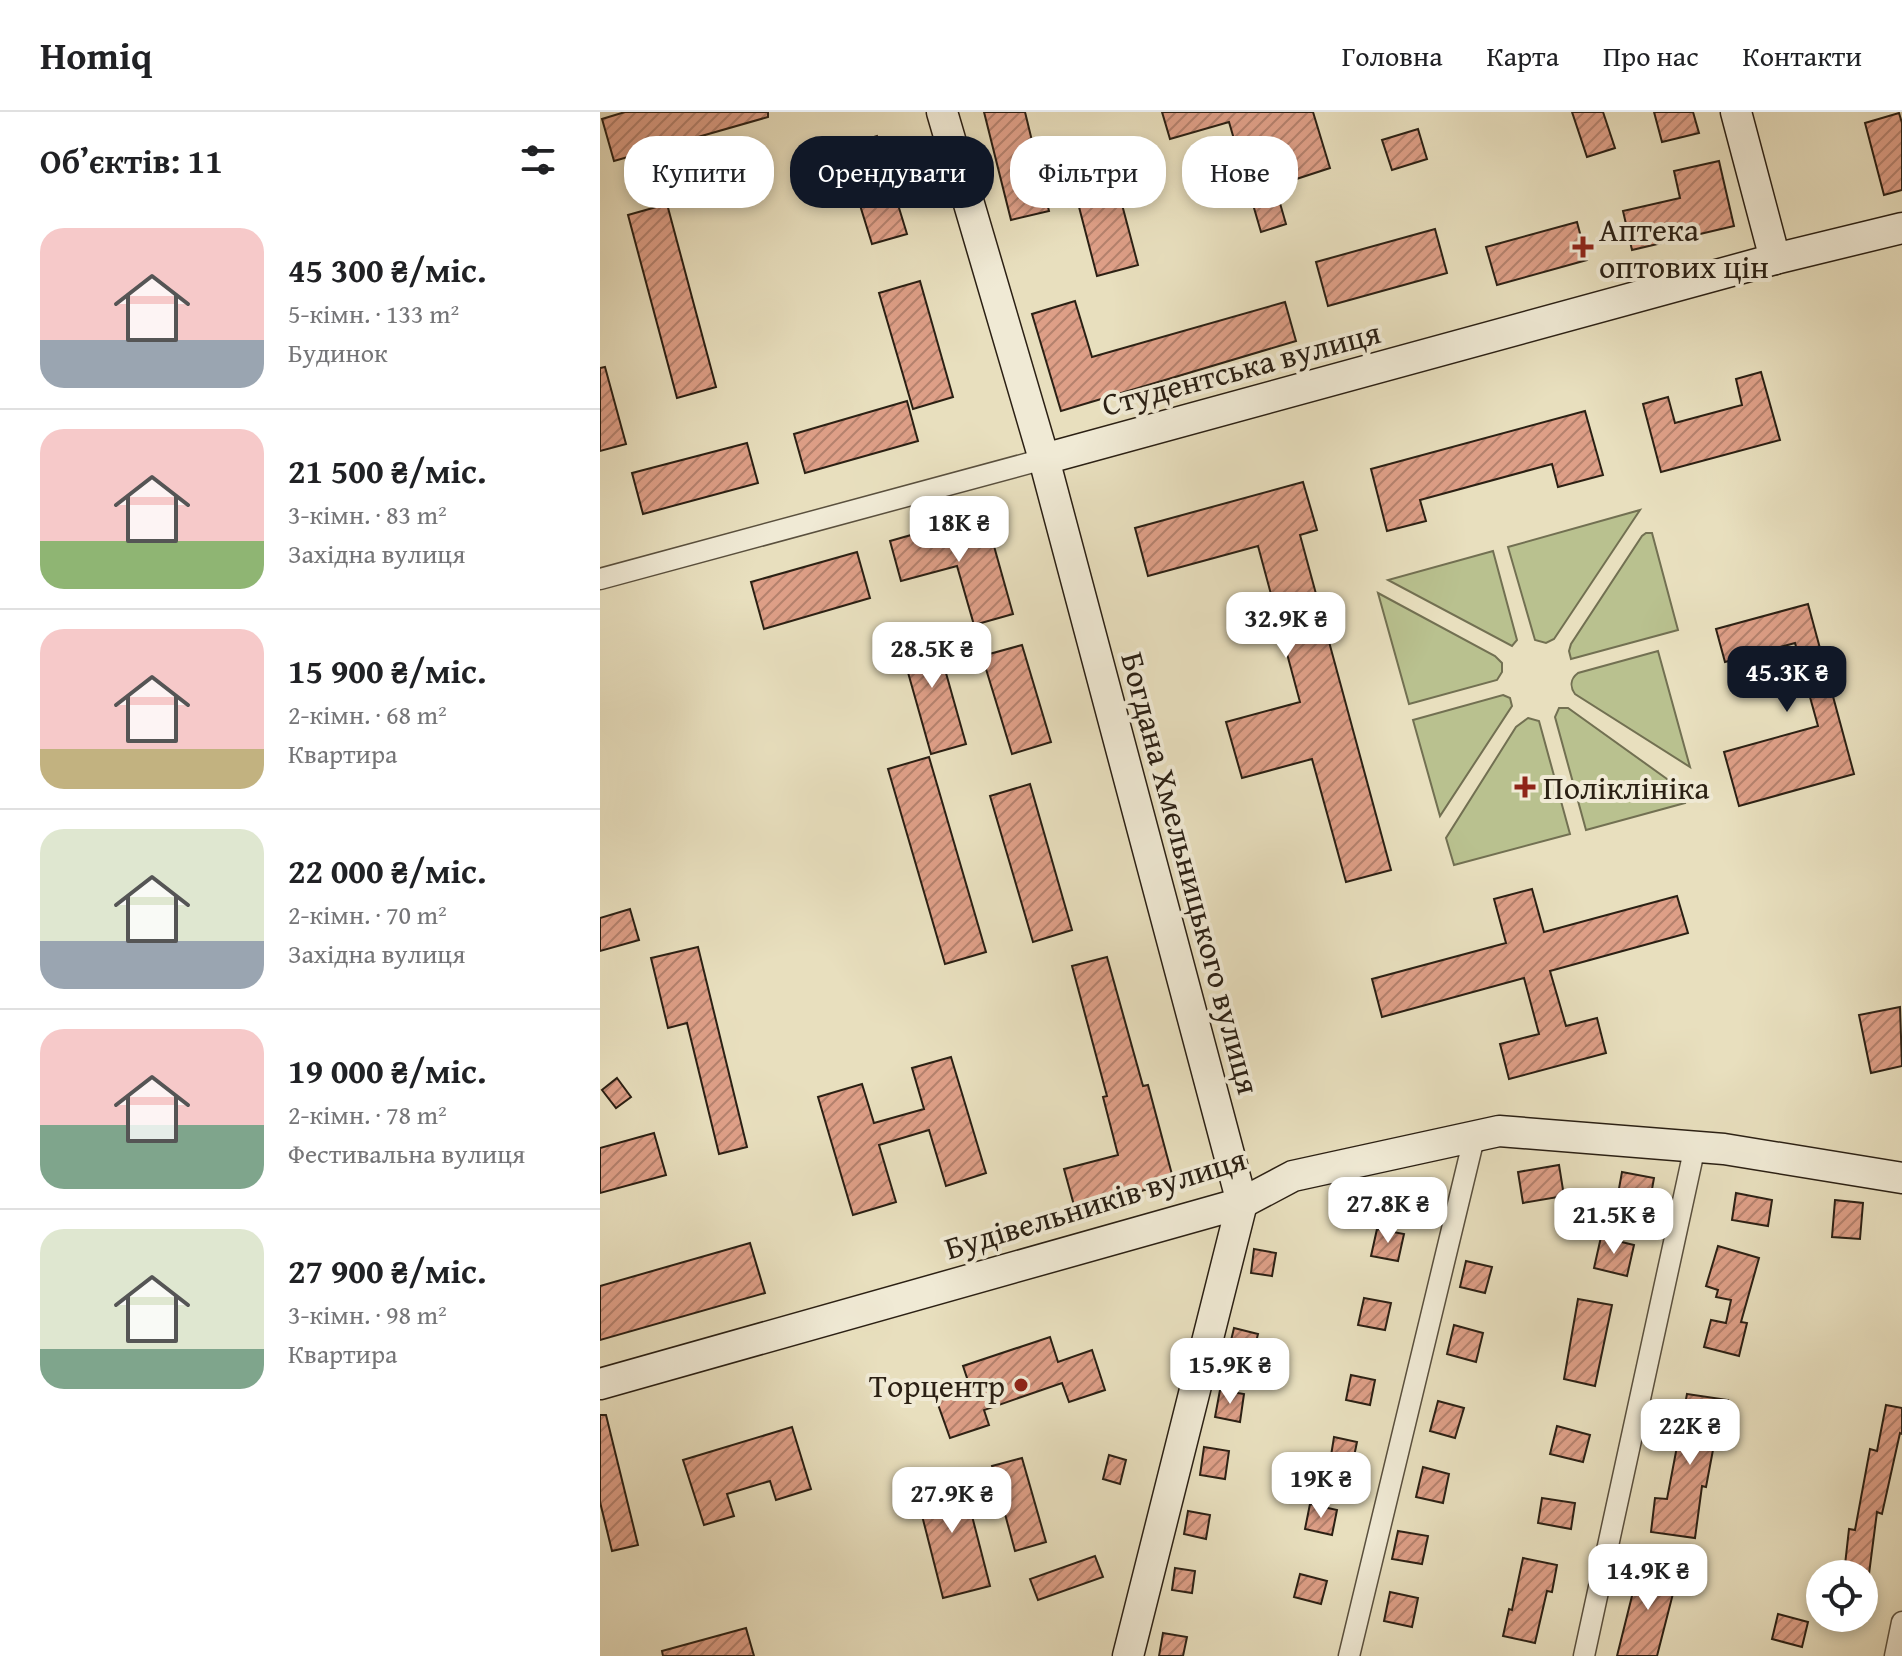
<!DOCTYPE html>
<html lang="uk">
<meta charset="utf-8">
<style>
:root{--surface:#fff;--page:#f2f2f2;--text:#202124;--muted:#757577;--line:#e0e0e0;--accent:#111827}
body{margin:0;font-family:"Gentium Book Plus",serif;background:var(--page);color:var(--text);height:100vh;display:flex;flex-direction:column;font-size:30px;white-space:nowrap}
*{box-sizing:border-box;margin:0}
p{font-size:26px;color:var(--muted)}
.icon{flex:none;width:44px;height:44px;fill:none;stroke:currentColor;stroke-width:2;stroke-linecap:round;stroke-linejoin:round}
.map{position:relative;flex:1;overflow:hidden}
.side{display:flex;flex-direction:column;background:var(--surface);width:600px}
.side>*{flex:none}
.guide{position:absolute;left:24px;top:24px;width:760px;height:72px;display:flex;gap:16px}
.controls{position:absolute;left:1206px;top:1448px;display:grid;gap:16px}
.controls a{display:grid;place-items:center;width:72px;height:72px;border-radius:50%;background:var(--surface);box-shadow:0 4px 12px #0003;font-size:40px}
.price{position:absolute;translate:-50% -68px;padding:0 18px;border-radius:16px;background:#fff;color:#222;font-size:26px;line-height:52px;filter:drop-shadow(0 2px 4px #0008)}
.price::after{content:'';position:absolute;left:50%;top:48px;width:24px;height:18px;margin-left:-12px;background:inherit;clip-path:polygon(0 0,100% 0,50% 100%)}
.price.selected{background:var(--accent);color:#fff}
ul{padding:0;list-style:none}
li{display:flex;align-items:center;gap:24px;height:200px;padding:0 40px}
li+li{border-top:2px solid var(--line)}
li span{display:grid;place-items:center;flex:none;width:224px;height:160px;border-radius:24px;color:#555}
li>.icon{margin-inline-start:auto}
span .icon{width:96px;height:96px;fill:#fffc;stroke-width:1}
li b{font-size:34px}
h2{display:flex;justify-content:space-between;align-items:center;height:96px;padding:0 40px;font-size:34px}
.pill{padding:0 28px;border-radius:32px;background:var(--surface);box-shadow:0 4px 12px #0003;font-size:28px;line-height:72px}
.pill.selected{background:var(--accent);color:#fff}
header{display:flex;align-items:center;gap:48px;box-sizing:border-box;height:112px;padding:0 40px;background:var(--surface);border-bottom:2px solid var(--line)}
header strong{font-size:38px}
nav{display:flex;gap:44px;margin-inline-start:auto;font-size:28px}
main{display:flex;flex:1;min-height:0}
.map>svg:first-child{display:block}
.grass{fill:#b9c18f;stroke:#727052;stroke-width:2}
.building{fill:url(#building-hatch);stroke:#2b2014;stroke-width:2}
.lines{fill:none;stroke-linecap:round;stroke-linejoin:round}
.street-casing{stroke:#5a503e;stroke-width:23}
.secondary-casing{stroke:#2b2014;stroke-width:33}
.street{stroke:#f0ead5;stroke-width:20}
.secondary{stroke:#f0ead5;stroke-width:30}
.poi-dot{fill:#8f2418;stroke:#f0ead5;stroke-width:3}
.labels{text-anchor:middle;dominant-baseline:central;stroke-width:8;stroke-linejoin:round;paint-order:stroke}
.poi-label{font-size:32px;fill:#2b2014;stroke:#f0ead5;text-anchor:start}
.street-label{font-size:32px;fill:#2b2014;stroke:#f0ead5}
</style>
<header>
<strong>Homiq</strong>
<nav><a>Головна</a><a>Карта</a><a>Про нас</a><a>Контакти</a></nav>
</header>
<main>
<section class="side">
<h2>Об’єктів: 11<svg class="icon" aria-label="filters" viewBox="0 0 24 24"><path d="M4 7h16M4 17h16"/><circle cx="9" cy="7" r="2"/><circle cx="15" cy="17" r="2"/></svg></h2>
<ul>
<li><span style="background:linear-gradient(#f6c9c9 70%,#9aa5b1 0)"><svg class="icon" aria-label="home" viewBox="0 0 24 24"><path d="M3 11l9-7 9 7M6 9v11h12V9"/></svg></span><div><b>45 300 ₴/міс.</b><p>5-кімн. · 133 m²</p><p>Будинок</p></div></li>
<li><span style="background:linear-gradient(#f6c9c9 70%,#8fb573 0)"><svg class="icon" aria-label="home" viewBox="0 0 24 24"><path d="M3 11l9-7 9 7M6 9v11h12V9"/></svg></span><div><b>21 500 ₴/міс.</b><p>3-кімн. · 83 m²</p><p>Західна вулиця</p></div></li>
<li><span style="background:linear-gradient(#f6c9c9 75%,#c2b280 0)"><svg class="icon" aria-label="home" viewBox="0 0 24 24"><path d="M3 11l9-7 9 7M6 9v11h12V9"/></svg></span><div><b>15 900 ₴/міс.</b><p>2-кімн. · 68 m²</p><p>Квартира</p></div></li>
<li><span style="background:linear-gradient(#dfe7d0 70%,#9aa5b1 0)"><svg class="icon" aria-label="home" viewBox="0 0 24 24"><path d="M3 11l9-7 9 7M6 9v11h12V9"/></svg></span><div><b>22 000 ₴/міс.</b><p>2-кімн. · 70 m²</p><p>Західна вулиця</p></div></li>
<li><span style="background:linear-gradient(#f6c9c9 60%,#7fa58c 0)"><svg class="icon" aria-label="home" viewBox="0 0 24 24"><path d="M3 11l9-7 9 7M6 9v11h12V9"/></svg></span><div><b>19 000 ₴/міс.</b><p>2-кімн. · 78 m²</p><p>Фестивальна вулиця</p></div></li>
<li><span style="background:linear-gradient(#dfe7d0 75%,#7fa58c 0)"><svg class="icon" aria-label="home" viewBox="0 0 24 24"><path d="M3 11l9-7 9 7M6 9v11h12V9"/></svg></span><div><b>27 900 ₴/міс.</b><p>3-кімн. · 98 m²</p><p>Квартира</p></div></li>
</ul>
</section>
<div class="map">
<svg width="1302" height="1544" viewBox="0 0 1302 1544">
<defs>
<pattern id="building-hatch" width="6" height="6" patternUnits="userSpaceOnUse" patternTransform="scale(2)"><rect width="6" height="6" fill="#de9f87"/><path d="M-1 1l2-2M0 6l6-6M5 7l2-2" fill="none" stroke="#b4816d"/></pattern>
</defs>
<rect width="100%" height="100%" fill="#e8dfbe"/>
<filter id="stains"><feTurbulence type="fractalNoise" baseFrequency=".0025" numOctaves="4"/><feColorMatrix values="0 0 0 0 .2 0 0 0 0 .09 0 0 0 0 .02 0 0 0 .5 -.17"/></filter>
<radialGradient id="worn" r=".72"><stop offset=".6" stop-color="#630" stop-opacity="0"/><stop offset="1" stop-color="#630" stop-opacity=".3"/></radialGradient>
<g class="grass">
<polygon points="1040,398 954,527 946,531 935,528 908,435"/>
<polygon points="1046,421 1052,421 1078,518 971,547 969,539 971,532 1042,424"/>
<polygon points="893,439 917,528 912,534 788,468"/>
<polygon points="778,481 895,544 902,551 902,560 897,568 809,592"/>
<path d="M1058 539 1090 655 975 582C970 575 970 567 978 561Z"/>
<polygon points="903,583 910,586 912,594 840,704 813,608"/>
<polygon points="959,596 968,596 1081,677 1085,691 986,718 955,605"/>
<polygon points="928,606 939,609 970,722 854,753 846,726 916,615"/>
</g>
<g class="building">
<polygon points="25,0 168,0 168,5 14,49 2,7"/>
<polygon points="384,0 425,0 449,99 411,108"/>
<polygon points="562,0 713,0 730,56 675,74 686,112 661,120 629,10 570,27"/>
<polygon points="972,0 1003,0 1015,36 987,45"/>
<polygon points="1054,0 1093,0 1099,21 1062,30"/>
<polygon points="1299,1 1302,11 1302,78 1284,83 1265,11"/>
<polygon points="818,17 827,47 792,58 782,28"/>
<polygon points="277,24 307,122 272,132 242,35"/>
<polygon points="1119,49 1134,114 1032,138 1023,99 1080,86 1074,59"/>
<polygon points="520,85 538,153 497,164 479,95"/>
<polygon points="67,92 116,275 77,286 28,103"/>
<polygon points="977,110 987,148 897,173 886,135"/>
<polygon points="835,117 847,161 728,194 716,150"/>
<polygon points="320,169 353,285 313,297 279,181"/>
<polygon points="475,189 492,245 685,190 696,229 461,299 432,202"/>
<polygon points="5,255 26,332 0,339 0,256"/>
<polygon points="1161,260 1180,328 1061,360 1043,292 1068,285 1075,311 1142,293 1136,267"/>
<polygon points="307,289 318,329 205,361 194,322"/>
<polygon points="985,299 1003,363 958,375 952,352 820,388 826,409 787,419 771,357"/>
<polygon points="147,331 158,371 43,402 32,361"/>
<polygon points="703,370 717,418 700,423 791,758 746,770 712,647 642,666 626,610 700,590 658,434 548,464 535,416"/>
<polygon points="385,402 413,502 374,513 357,454 301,469 290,429"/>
<polygon points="257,440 270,486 164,517 151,470"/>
<polygon points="1208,492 1254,662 1139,694 1124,640 1218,614 1195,531 1125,550 1116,517"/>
<polygon points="333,515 366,632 331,642 298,525"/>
<polygon points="422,533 451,630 412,642 382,544"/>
<polygon points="329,645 386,840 345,852 288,657"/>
<polygon points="430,672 472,818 433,830 390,684"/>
<polygon points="932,777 944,820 1077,784 1088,821 950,859 966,914 997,906 1006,941 909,967 900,932 939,922 924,866 782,905 772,867 906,831 894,787"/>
<polygon points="30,797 39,828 0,839 0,806"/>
<polygon points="98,835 147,1035 119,1042 87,911 68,916 51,846"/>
<polygon points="507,845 543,974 548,973 574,1070 475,1097 464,1057 518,1043 503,985 507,984 472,854"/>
<polygon points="1300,895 1302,954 1271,961 1259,903"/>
<polygon points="351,945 386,1061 346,1074 329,1018 279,1033 296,1090 253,1103 218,985 262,972 274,1011 324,997 312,956"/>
<polygon points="17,966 31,985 16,996 2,978"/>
<polygon points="54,1021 66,1063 0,1081 0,1036"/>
<polygon points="959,1053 964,1084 923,1091 918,1060"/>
<polygon points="1022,1060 1054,1066 1049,1094 1045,1093 1044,1098 1016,1093"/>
<polygon points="1136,1081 1172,1088 1168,1114 1132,1108"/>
<polygon points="1235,1088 1263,1091 1260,1127 1232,1125"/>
<polygon points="777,1117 804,1122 798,1149 771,1144"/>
<polygon points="1001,1125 1034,1133 1027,1164 994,1156"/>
<polygon points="150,1131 165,1181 0,1228 0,1174"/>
<polygon points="1118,1134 1159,1146 1141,1210 1147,1211 1139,1244 1104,1235 1111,1208 1126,1211 1131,1188 1116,1185 1118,1178 1106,1174"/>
<polygon points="654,1137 676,1141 672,1164 651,1161"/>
<polygon points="866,1149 892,1155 885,1181 860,1175"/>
<polygon points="764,1186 791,1191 785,1218 758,1213"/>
<polygon points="978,1187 1012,1193 995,1274 964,1267"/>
<polygon points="854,1213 883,1221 876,1250 847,1242"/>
<polygon points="634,1216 658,1222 652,1246 628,1241"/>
<polygon points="450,1225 458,1250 492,1238 505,1278 469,1290 462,1271 384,1298 389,1313 350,1326 335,1284 369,1272 363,1254"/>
<polygon points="751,1263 775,1268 770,1293 746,1288"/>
<polygon points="620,1278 644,1282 640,1310 615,1305"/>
<polygon points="1087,1282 1128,1288 1122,1323 1116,1322 1106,1375 1102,1374 1095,1426 1051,1420 1055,1386 1067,1387"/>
<polygon points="838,1289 864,1296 855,1326 830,1319"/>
<polygon points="1286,1293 1302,1296 1302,1322 1300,1321 1282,1402 1277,1400 1269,1462 1244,1462 1249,1417 1255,1418 1270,1337 1277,1339"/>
<polygon points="0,1303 6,1303 38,1433 12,1439 0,1390"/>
<polygon points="957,1314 990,1323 983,1350 950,1342"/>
<polygon points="192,1315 211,1377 176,1388 170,1369 127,1382 134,1404 104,1413 83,1348"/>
<polygon points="734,1325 757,1330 752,1354 730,1350"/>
<polygon points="604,1335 629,1339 625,1367 600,1363"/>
<polygon points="509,1343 526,1348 520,1372 503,1367"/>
<polygon points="422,1346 446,1430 415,1439 392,1354"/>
<polygon points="823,1355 849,1362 843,1391 816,1385"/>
<polygon points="361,1361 390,1474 343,1486 314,1372"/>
<polygon points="942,1386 975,1391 971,1417 938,1411"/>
<polygon points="710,1392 737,1398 732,1423 705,1417"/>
<polygon points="588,1399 610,1403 606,1427 584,1422"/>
<polygon points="798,1419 828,1424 822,1452 792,1447"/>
<polygon points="495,1444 503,1465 438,1488 430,1467"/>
<polygon points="923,1446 957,1453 952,1480 947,1479 935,1531 903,1524 909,1497 912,1498"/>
<polygon points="1040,1452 1078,1462 1057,1544 1017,1544"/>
<polygon points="575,1456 595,1459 592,1481 572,1478"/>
<polygon points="700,1462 727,1469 721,1492 694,1485"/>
<polygon points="790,1480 818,1486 812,1515 784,1509"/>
<polygon points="1178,1502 1208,1510 1202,1535 1172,1527"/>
<polygon points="146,1516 154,1544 63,1544 62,1539"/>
<polygon points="563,1521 587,1525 583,1544 559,1544"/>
</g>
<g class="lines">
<g class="street-casing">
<g id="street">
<polyline points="0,467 444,347"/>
<polyline points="749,1544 874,1026"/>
<polyline points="984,1544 1095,1034"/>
<polyline points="1295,1544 1302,1510"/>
</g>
</g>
<g class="secondary-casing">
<g id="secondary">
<polyline points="342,0 444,347 642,1091 528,1544"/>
<polyline points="1136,0 1175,147"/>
<polyline points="444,347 1175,147 1302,116"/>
<polyline points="0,1272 642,1091 693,1064 899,1019 1124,1037 1302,1066"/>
</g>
</g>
<use href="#street" class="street"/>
<use href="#secondary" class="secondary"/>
</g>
<g class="poi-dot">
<path d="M979 123h8v8h8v8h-8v8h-8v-8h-8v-8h8z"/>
<path d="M921 663h8v8h8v8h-8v8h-8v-8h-8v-8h8z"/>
<circle cx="421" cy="1273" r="8"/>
</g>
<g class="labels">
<g class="poi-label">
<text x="999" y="117">Аптека<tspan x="999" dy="37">оптових цін</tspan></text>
<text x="943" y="675">Поліклініка</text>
<text x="405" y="1273" text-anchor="end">Торцентр</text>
</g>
<g class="street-label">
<text transform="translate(641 256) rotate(-15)">Студентська вулиця</text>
<text transform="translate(591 761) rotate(75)">Богдана Хмельницького вулиця</text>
<text transform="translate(495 1091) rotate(-17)">Будівельників вулиця</text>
</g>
</g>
<rect width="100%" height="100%" filter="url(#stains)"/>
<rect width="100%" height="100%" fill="url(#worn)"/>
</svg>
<div class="controls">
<a><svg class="icon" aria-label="locate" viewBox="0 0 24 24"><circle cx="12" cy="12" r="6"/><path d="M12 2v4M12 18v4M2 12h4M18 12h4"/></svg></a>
</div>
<b class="price" style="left:359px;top:452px">18K ₴</b>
<b class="price" style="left:686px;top:548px">32.9K ₴</b>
<b class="price" style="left:332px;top:578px">28.5K ₴</b>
<b class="price selected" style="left:1187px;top:602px">45.3K ₴</b>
<b class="price" style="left:788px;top:1133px">27.8K ₴</b>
<b class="price" style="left:1014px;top:1144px">21.5K ₴</b>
<b class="price" style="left:630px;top:1294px">15.9K ₴</b>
<b class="price" style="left:1090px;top:1355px">22K ₴</b>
<b class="price" style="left:721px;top:1408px">19K ₴</b>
<b class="price" style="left:352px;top:1423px">27.9K ₴</b>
<b class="price" style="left:1048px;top:1500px">14.9K ₴</b>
<div class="guide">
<a class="pill">Купити</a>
<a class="pill selected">Орендувати</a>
<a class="pill">Фільтри</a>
<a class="pill">Нове</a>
</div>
</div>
</main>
